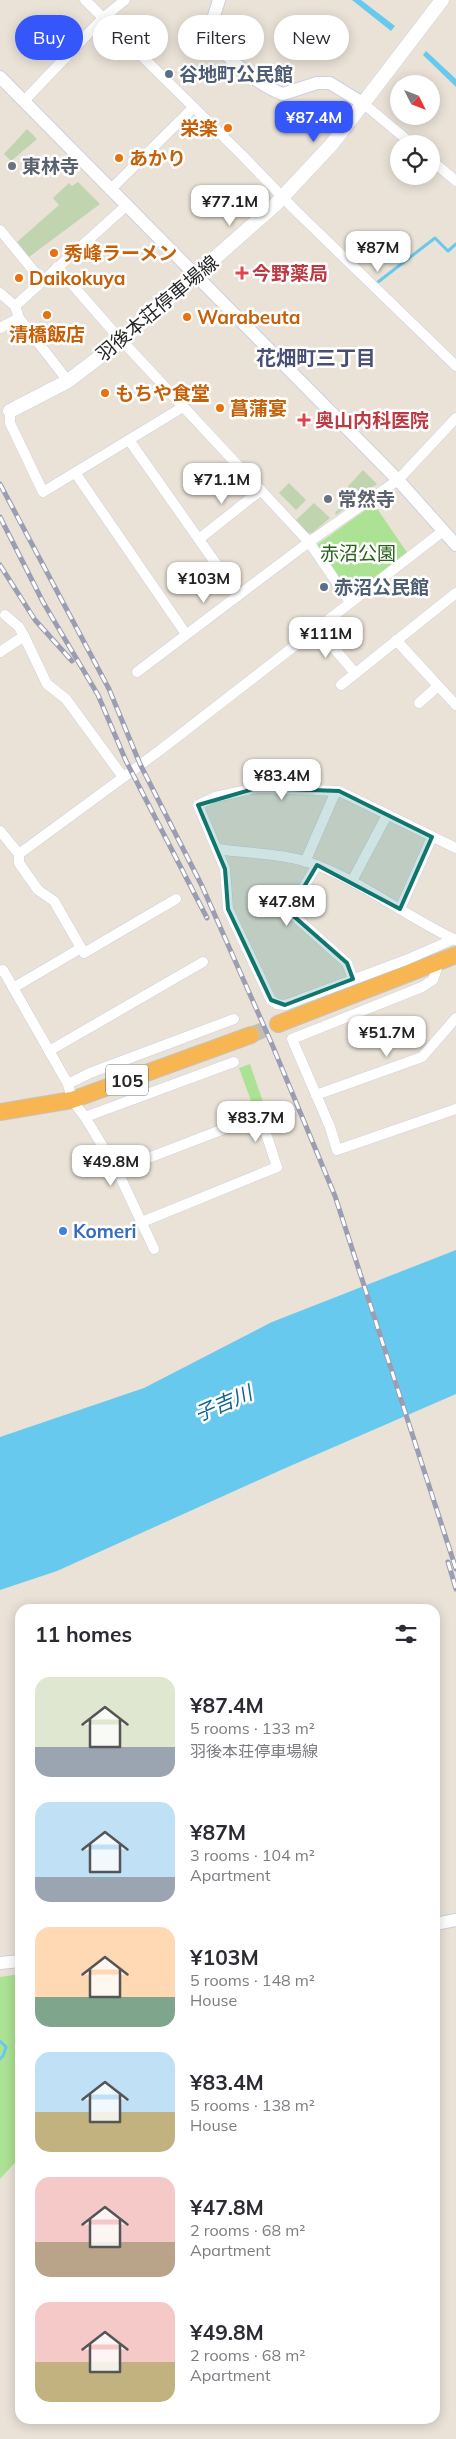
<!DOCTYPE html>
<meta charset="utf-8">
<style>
:root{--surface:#fff;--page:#f2f2f3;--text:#2b2b33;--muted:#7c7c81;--accent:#3456fa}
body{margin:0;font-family:Mulish,"Noto Sans JP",sans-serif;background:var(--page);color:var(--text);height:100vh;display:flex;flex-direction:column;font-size:19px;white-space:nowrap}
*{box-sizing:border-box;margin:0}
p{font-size:16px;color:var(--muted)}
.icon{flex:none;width:28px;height:28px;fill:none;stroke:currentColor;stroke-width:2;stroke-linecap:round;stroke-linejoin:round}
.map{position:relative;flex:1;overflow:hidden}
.panel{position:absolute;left:15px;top:1604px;width:425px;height:820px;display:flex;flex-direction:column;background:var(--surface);border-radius:15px;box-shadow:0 2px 12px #0003}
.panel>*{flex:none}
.guide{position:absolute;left:15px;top:15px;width:426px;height:45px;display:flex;gap:10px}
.needle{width:32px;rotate:132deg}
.buttons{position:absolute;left:390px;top:75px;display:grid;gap:10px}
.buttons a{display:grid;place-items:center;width:50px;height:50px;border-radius:50%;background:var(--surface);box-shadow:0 2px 12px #0003;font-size:25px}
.price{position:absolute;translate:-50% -42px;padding:0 11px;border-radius:10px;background:#fff;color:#222;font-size:16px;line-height:32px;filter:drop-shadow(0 1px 2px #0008)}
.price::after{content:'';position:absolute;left:50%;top:30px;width:15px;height:11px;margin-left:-8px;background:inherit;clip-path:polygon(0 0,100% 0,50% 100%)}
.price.on{background:var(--accent);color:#fff}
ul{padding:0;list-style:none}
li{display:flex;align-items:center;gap:15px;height:125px;padding:0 20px}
li span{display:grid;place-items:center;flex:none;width:140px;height:100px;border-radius:15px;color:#555}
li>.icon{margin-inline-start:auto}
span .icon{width:60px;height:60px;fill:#fffc;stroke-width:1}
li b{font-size:21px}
h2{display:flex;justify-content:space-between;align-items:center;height:60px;padding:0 20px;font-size:21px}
.pill{padding:0 18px;border-radius:22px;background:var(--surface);box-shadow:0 2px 12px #0003;font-size:18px;line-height:45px}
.pill.on{background:var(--accent);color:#fff}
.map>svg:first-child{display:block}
.green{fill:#ace293}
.cemetery{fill:#c0d4af}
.water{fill:#68c9ee}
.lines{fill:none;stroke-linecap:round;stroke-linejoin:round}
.stream{stroke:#68c9ee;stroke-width:3}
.trunk-tunnel{stroke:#c3bdb4;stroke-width:16;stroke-dasharray:16 8;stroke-linecap:butt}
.minor-casing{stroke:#cdd0e0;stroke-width:11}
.tertiary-casing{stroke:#cdd0e0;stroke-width:14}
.secondary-casing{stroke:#cdd0e0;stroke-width:15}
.trunk-casing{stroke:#c3c3c3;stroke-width:18}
.minor{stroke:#fff;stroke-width:10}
.tertiary{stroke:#fff;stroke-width:12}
.secondary{stroke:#fff;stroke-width:14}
.trunk{stroke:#f7b652;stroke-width:16}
.rail-casing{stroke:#9b9eb2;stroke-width:5}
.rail{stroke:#fff;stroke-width:3;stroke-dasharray:9;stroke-linecap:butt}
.marked{fill:#0f766e;fill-opacity:0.2;stroke:#0f766e;stroke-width:4;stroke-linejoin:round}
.service-dot{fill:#5c6f8a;stroke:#fff;stroke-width:2}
.food-dot{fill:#e8710a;stroke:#fff;stroke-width:2}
.worship-dot{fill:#6b7280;stroke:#fff;stroke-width:2}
.health-dot{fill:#e0444e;stroke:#fff;stroke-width:2}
.shop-dot{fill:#3f7fe0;stroke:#fff;stroke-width:2}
.labels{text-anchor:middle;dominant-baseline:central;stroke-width:5;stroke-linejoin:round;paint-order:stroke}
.shield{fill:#fff;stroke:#686868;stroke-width:1}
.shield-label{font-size:18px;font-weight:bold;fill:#272727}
.service-label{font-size:19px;font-weight:bold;fill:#4e5e75;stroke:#fff;text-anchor:start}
.food-label{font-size:19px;font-weight:bold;fill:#c56008;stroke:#fff;text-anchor:start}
.worship-label{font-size:19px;font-weight:bold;fill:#5b616d;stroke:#fff;text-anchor:start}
.health-label{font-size:19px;font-weight:bold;fill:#be3a42;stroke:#fff;text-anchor:start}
.street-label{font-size:19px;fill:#272727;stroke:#fff}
.park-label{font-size:19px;fill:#276218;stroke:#fff}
.shop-label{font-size:19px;font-weight:bold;fill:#366cbe;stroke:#fff;text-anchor:start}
.neighbourhood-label{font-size:20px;font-weight:bold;fill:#484f77;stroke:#fff}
.water-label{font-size:20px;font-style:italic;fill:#0c6495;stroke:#fff}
</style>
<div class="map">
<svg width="456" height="2439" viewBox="0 0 456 2439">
<rect width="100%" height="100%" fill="#eae2d7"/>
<g class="green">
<polygon points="374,504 408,554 353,594 348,593 317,550 318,544"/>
<polygon points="250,1064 265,1108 255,1112 239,1068"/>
<polygon points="20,1974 20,2157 0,2179 0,1977"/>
</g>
<g class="cemetery">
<polygon points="27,129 37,139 11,161 4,154"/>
<polygon points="78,182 100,204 29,257 17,242 59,205 53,198 69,183 72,186"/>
<polygon points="363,470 377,484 336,515 335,513 347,500 341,494"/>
<polygon points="289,483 306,500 296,510 279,493"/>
<polygon points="314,503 330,518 312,533 308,533 296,520"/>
</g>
<g class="water">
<polygon points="352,0 361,0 395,26 391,31"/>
<polygon points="426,51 456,79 456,87 423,55"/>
<polygon points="456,1250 456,1394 281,1470 57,1571 0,1590 0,1437 144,1388 272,1322"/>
</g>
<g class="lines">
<g class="stream">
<polyline points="378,282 435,238 448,251 456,244"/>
<polyline points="0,2041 6,2047 3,2056 0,2059"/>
</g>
<polyline class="trunk-tunnel" points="251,1035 278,1024"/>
<g class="minor-casing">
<g id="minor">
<polyline points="85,0 243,156 294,209 456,366"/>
<polyline points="24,101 103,18 125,0"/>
<polyline points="364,104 412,144"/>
<polyline points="431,160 456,181"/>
<polyline points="110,190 193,108"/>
<polyline points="0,230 42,281"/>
<polyline points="57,267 112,330 309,542 350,602"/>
<polyline points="0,293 15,306 19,318 68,381"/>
<polyline points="15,306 127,205"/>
<polyline points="0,328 19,318"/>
<polyline points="10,411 10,423 43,492 183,407"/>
<polyline points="129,440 238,595"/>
<polyline points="76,474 186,634"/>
<polyline points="199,539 261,490"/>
<polyline points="317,628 355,673"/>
<polyline points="24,636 47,684 66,699 123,777"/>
<polyline points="396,640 456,705"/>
<polyline points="0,652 24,636 19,627 5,615"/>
<polyline points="137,672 309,542 398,480 456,418"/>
<polyline points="341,685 456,593"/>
<polyline points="419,703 438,686"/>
<polyline points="0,831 19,854 19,863 38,890 54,901 84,953 176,899"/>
<path d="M218 849C250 854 288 853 319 866 367 885 409 918 456 940"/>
<polyline points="19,854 159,751 443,531"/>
<polyline points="305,862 336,791"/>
<polyline points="317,865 290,910 293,915 347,963 353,979"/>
<polyline points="352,881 387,815"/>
<polyline points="400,909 432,837"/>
<polyline points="454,939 406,960 285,1005 277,1004 271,1000 228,909 225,869 198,805 215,797 257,788 339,791 456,848"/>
<polyline points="439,962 433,980 422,987 292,1039 330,1127 337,1150 456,1109"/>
<polyline points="0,971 3,970 68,1084 72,1100 85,1117 117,1170 154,1249"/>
<polyline points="13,988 81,948"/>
<polyline points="49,1051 203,962"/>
<polyline points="68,1084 90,1073 234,1019"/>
<polyline points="316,1095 422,1057 456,1018"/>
<polyline points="85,1117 234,1062"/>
<polyline points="117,1170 260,1115 277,1167 142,1222"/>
</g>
</g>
<g class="tertiary-casing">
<g id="tertiary">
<path d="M219 0C216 11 210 23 213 34 219 55 262 87 283 94L317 83H330L364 104"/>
<polyline points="0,77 398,480 456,545"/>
<polyline points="435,1924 456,1920"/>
<polyline points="0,1963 20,1961"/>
</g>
</g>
<g class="secondary-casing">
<polyline id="secondary" points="10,411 68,381 122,340 275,205 332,144 442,0"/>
</g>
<g class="trunk-casing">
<g id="trunk">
<polyline points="278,1024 456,955"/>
<polyline points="0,1112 72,1100 251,1035"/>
</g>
</g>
<use href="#minor" class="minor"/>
<use href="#tertiary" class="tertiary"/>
<use href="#secondary" class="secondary"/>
<use href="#trunk" class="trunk"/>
<g class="rail-casing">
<g id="rail">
<polyline points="0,484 109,689 140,764 202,886 271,1042 335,1196 456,1569"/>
<polyline points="0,517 43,602 98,695 126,761 207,918"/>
<polyline points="0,565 35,620 72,661"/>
<polyline points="448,1562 456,1589"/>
</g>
</g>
<use href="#rail" class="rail"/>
</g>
<path class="marked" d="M257 788 339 791 432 837 400 909 317 865 289 912 347 963 353 979 285 1005 271 1000 228 909 225 869 198 805Z"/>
<g class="service-dot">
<circle cx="169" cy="74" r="5"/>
<circle cx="324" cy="587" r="5"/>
</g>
<g class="food-dot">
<circle cx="228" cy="128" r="5"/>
<circle cx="119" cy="158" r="5"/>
<circle cx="54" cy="253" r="5"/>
<circle cx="19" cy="278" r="5"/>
<circle cx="47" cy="315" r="5"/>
<circle cx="187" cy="317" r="5"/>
<circle cx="105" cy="393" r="5"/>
<circle cx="220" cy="408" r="5"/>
</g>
<g class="worship-dot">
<circle cx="12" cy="166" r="5"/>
<circle cx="328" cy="499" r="5"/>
</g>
<g class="health-dot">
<path d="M239.5 265.5h5v5h5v5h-5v5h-5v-5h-5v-5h5z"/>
<path d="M301.5 412.5h5v5h5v5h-5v5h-5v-5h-5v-5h5z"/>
</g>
<circle class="shop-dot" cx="63" cy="1231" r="5"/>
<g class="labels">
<rect class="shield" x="106" y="1064.5" width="42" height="31" rx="4"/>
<g class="shield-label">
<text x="127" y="1080">105</text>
</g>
<g class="service-label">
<text x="179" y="74">谷地町公民館</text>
<text x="334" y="587">赤沼公民館</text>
</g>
<g class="food-label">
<text x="218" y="128" text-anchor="end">栄楽</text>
<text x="129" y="158">あかり</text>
<text x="64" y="253">秀峰ラーメン</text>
<text x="29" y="278">Daikokuya</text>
<text x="197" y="317">Warabeuta</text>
<text x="47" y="334" text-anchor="middle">清橋飯店</text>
<text x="115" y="393">もちや食堂</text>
<text x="230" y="408">菖蒲宴</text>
</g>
<g class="worship-label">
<text x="22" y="166">東林寺</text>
<text x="338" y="499">常然寺</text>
</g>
<g class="health-label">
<text x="252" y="273">今野薬局</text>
<text x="315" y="420">奥山内科医院</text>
</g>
<g class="street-label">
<text transform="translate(157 308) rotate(-40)">羽後本荘停車場線</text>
</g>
<g class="park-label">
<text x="358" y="553">赤沼公園</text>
</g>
<g class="shop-label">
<text x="73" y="1231">Komeri</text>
</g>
<g class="neighbourhood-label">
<text x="316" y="357">花畑町三丁目</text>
</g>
<g class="water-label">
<text transform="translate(223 1403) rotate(-23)">子吉川</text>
</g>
</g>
</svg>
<div class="buttons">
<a><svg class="needle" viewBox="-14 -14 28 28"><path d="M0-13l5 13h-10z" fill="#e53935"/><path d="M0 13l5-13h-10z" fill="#7c7c81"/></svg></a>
<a><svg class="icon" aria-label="locate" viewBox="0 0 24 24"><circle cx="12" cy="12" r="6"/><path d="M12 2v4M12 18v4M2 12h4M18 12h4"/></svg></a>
</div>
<b class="price on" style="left:314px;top:143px">¥87.4M</b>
<b class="price" style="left:230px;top:227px">¥77.1M</b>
<b class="price" style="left:378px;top:273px">¥87M</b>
<b class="price" style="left:222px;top:505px">¥71.1M</b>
<b class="price" style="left:204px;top:604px">¥103M</b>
<b class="price" style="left:326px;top:659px">¥111M</b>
<b class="price" style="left:282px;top:801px">¥83.4M</b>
<b class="price" style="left:287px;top:927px">¥47.8M</b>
<b class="price" style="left:387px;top:1058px">¥51.7M</b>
<b class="price" style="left:256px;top:1143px">¥83.7M</b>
<b class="price" style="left:111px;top:1187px">¥49.8M</b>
<div class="guide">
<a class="pill on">Buy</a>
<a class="pill">Rent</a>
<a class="pill">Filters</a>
<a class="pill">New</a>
</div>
<section class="panel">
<h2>11 homes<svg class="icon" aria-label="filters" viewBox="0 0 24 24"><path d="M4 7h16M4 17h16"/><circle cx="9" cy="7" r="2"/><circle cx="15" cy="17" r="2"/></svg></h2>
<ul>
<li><span style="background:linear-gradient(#dfe7d0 70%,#9aa5b1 0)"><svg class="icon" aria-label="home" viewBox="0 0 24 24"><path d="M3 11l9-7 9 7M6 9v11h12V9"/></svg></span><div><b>¥87.4M</b><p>5 rooms · 133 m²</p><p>羽後本荘停車場線</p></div></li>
<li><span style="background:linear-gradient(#bfe0f5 75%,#9aa5b1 0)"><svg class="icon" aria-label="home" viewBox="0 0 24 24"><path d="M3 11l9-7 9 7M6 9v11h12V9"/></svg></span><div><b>¥87M</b><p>3 rooms · 104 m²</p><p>Apartment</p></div></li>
<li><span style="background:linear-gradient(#ffd9b3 70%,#7fa58c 0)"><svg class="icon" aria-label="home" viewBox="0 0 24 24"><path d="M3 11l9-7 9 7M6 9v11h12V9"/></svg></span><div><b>¥103M</b><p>5 rooms · 148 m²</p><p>House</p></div></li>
<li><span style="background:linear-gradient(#bfe0f5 60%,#c2b280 0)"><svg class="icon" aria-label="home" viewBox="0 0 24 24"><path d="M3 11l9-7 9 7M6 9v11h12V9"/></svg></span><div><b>¥83.4M</b><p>5 rooms · 138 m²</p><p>House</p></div></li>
<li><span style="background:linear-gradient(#f6c9c9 65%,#b9a48a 0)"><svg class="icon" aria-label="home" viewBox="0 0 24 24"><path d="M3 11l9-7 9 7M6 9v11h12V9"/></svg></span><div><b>¥47.8M</b><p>2 rooms · 68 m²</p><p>Apartment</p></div></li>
<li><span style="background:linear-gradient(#f6c9c9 60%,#c2b280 0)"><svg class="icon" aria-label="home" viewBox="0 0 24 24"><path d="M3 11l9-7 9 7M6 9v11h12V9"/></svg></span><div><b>¥49.8M</b><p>2 rooms · 68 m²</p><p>Apartment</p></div></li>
</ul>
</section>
</div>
